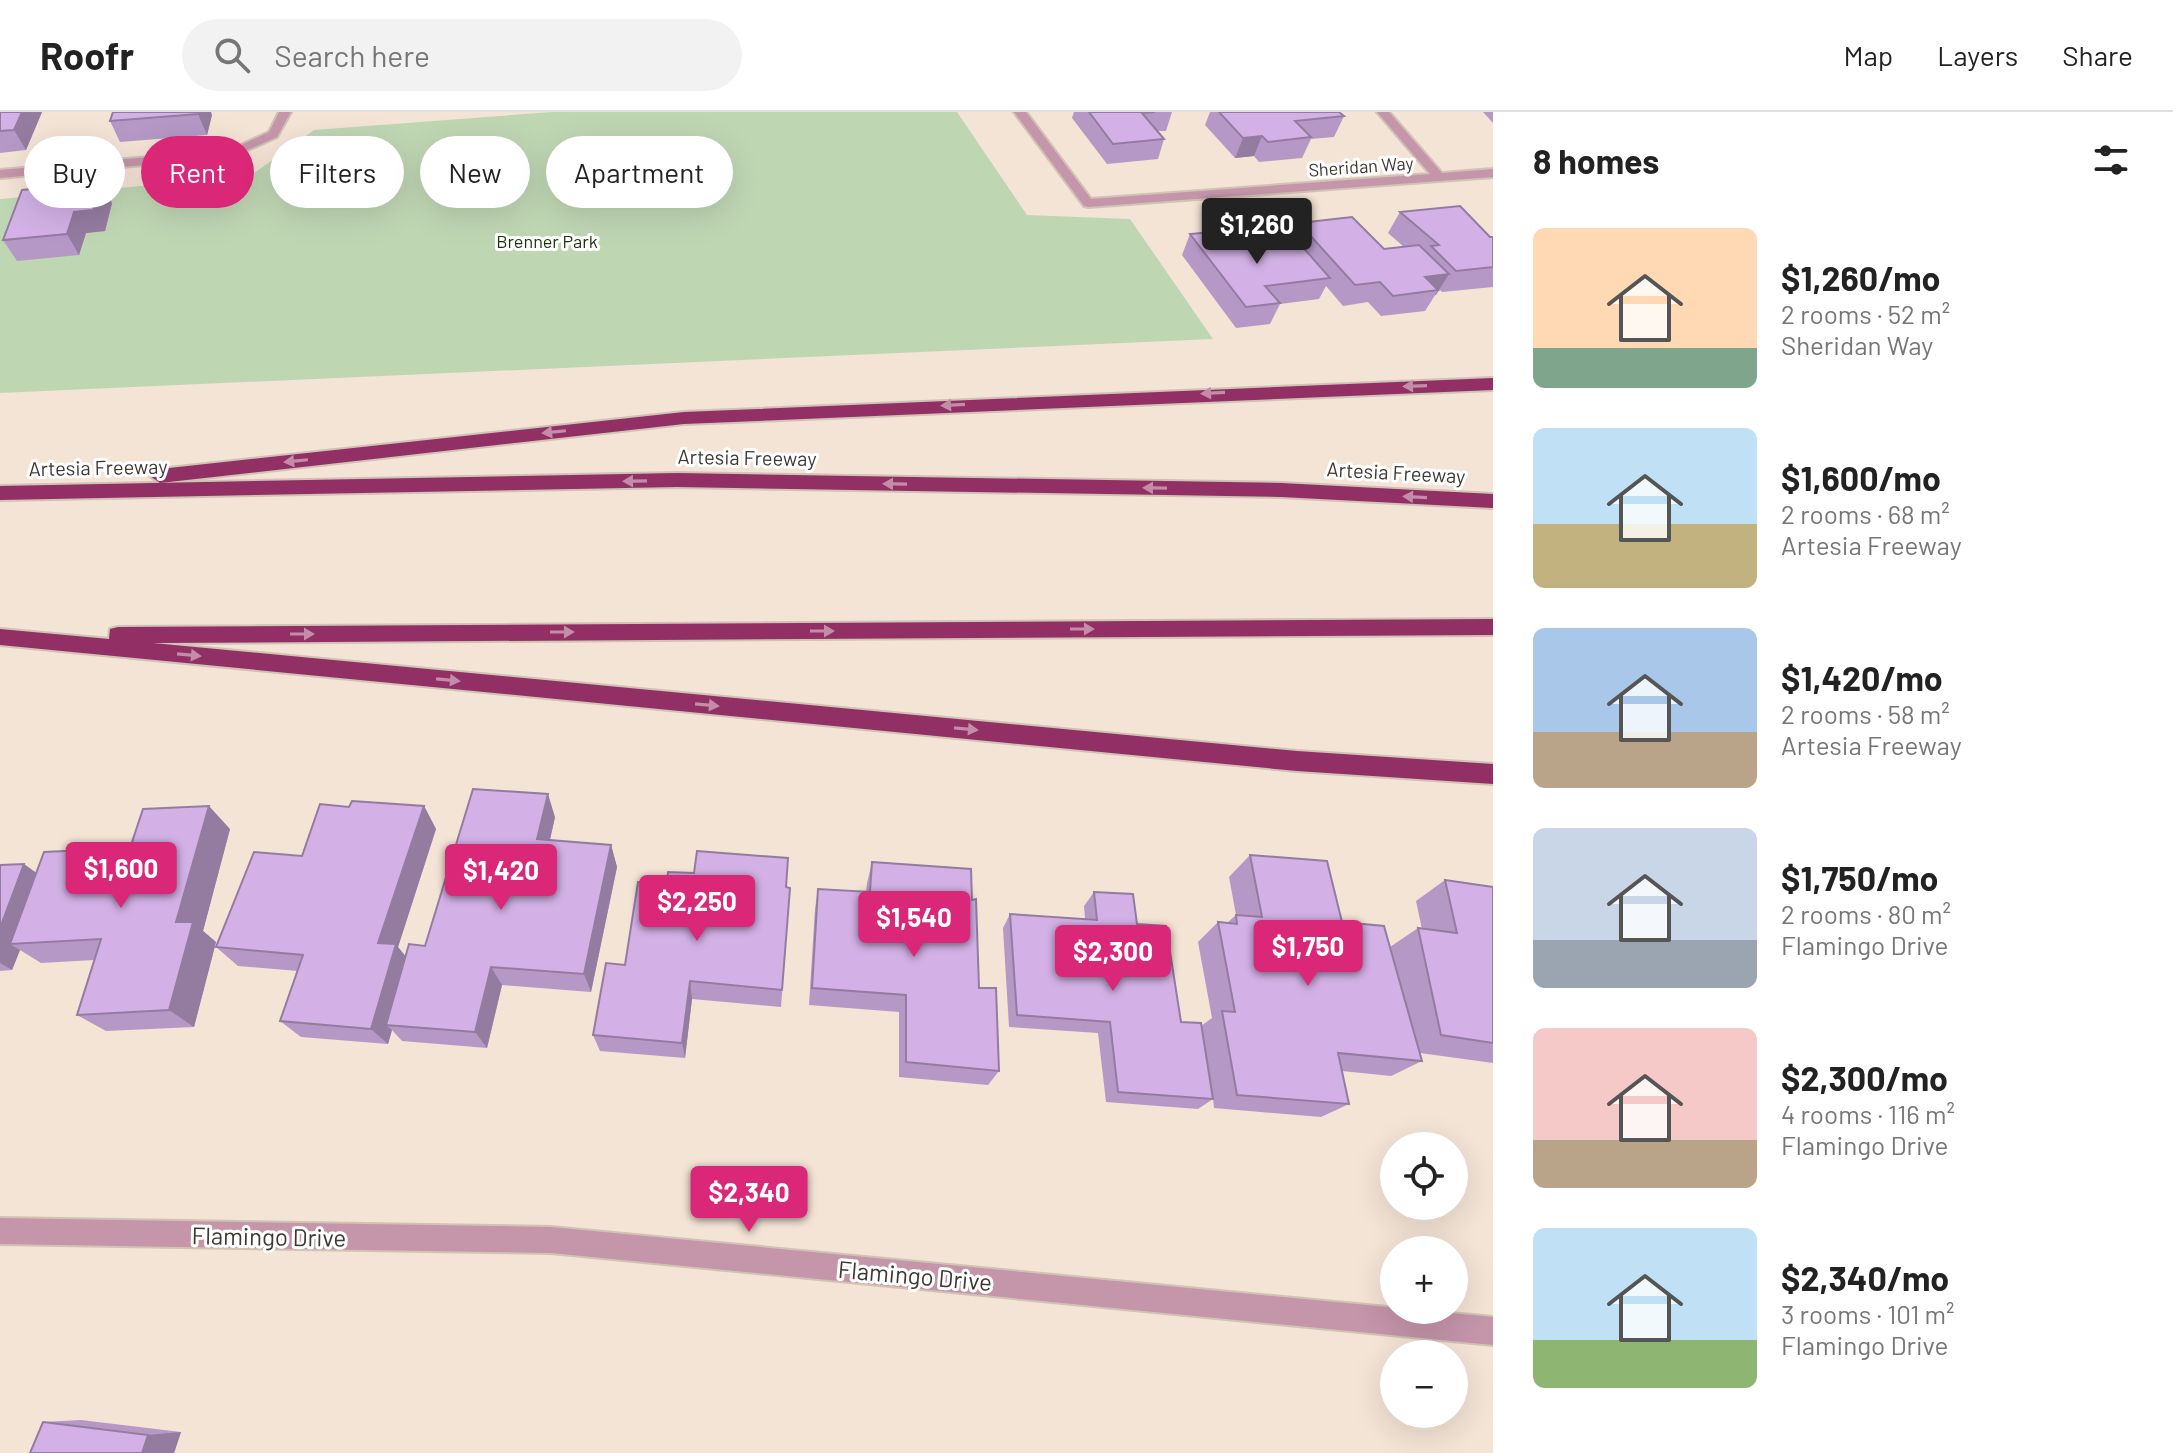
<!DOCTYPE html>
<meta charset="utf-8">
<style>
:root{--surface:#fff;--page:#f2f2f2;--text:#222;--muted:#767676;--line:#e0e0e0;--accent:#db2777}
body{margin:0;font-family:Barlow,sans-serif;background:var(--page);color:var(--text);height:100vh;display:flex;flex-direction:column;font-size:30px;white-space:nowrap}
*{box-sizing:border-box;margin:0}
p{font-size:26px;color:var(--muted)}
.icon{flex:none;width:44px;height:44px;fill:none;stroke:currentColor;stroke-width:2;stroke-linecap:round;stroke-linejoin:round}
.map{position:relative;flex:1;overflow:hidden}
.details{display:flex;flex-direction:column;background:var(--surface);width:680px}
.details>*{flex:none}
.guide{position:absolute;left:24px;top:24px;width:760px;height:72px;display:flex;gap:16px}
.fabs{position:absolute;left:1380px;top:1020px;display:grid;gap:16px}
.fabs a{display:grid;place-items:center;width:88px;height:88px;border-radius:50%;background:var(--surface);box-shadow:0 8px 32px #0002;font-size:40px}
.price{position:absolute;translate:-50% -68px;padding:0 18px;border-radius:8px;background:var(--accent);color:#fff;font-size:26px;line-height:52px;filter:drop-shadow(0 2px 4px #0008)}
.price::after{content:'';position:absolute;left:50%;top:48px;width:24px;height:18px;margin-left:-12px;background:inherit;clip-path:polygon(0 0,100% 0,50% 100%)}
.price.on{background:#222;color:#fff}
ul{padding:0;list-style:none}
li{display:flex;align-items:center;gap:24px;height:200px;padding:0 40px}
li span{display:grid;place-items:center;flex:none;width:224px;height:160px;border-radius:12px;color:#555}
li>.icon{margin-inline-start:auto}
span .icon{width:96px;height:96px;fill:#fffc;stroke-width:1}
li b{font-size:34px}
h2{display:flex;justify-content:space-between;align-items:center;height:96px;padding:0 40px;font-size:34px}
.tag{padding:0 28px;border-radius:36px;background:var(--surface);box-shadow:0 8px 32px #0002;font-size:28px;line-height:72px}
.tag.on{background:var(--accent);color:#fff}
header{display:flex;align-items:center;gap:48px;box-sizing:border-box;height:112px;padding:0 40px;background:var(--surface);border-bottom:2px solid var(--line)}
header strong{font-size:38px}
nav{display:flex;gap:44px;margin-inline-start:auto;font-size:28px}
.search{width:560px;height:72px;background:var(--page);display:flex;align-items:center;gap:20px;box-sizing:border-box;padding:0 28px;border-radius:44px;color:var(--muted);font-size:30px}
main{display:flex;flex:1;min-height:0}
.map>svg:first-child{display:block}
.green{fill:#bfd6b3}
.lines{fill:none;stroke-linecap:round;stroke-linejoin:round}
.minor-casing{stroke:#d0c2b5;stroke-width:4}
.highway-casing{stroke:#d0c2b5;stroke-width:4}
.minor{fill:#c595aa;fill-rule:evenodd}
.highway{fill:#922f64;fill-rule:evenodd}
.wall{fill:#b598c6}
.shaded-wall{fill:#947ca1}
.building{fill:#d3b1e6;stroke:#947ca1;stroke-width:2}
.oneway{fill:#c38daa}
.labels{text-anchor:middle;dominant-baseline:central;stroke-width:6;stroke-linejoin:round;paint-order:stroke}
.far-street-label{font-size:18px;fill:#3e3833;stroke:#fff}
.far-park-label{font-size:18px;fill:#1d340d;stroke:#fff}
.street-label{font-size:20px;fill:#3e3833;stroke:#fff}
.near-street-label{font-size:24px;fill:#3e3833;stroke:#fff}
</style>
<header>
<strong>Roofr</strong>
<div class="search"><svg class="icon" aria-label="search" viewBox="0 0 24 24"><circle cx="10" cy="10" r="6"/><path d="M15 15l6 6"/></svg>Search here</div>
<nav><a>Map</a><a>Layers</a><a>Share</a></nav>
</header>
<main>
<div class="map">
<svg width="1493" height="1341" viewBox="0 0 1493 1341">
<rect width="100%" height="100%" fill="#f4e4d6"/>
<polygon class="green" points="552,0 957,0 1027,103 1130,107 1213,227 0,281 0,87 250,64 314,18"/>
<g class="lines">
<g class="minor-casing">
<g id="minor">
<polygon points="279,0 291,0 277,25 232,45 0,66 0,58 230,38 269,20"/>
<polygon points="1014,0 1026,0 1091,87 1430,62 1377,0 1389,0 1442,61 1493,57 1493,65 1088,95 1084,94"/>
<polygon points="0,1106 551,1115 1493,1205 1493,1233 551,1141 0,1132"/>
</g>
</g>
<g class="highway-casing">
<g id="highway">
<polygon points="1493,266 1493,278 684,312 160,371 150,364 160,357 684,300"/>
<polygon points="677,361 1281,371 1493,382 1493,396 1281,385 677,375 0,388 0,374"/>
<polygon points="1493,507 1493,523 153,531 1297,639 1493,652 1493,672 1297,659 0,533 0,517 109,527 110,517 118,515"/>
</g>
</g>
<use href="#minor" class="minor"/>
<use href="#highway" class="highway"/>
</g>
<g class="wall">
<polygon points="0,0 42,0 26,38 0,41"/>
<polygon points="113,0 212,3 207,23 120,30 110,9"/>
<polygon points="1074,0 1172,0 1166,19 1158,19 1164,27 1158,47 1107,52 1072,6"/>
<polygon points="1210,0 1339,0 1344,4 1334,25 1311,27 1302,46 1259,50 1254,44 1235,46 1205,13"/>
<polygon points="1483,0 1493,0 1493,11"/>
<polygon points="101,70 112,91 105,119 86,121 79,143 17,149 3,128"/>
<polygon points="1400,100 1490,125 1493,125 1493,175 1442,180 1439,177 1425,199 1381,204 1368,190 1343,194 1326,174 1319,187 1280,192 1270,212 1236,216 1182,143 1190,122 1250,137 1290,133 1289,132 1299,111 1384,137 1404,135 1388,121"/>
<polygon points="424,694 436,717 398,835 406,845 425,834 555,705 550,728 611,733 617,755 591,880 502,873 487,936 402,929 392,918 388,932 301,925 280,909 298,859 238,854 216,835 349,695"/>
<polygon points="230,717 203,819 216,830 194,915 106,919 77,903 94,848 41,851 20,838 12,858 0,859 0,753 36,761 130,736"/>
<polygon points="1250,743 1342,810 1390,835 1418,816 1422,817 1416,789 1445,768 1493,775 1493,951 1420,941 1422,949 1391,964 1342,959 1349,992 1321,1005 1214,996 1213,987 1198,997 1106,990 1098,921 1009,915 1003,816 1010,802 1085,807 1084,794 1094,780 1137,812 1181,910 1201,914 1212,906 1198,830 1218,810 1227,811 1236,803 1229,765"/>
<polygon points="872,750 972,788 979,876 999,959 988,973 899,965 899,900 809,893 815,797 818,777 866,780 867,771"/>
<polygon points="667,772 790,776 781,895 692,887 685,946 600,939 593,923 625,853"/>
<polygon points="81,1308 181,1320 174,1341 30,1341 43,1310"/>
</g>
<g class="shaded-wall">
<polygon points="22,0 42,0 26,38 14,18"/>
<polygon points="199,0 211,0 212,3 207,23 198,2"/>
<polygon points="1262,24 1254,44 1235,46 1243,26"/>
<polygon points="101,70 112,91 105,119 86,121 79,143 67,122 74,100"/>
<polygon points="1449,162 1436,183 1435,183 1438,178 1425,165"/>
<polygon points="548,682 555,705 545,749 537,727"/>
<polygon points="209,694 230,717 203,819 216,830 194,915 169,898 176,810"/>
<polygon points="424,694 436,717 398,835 411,851 386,913 392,918 388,932 371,917 378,831"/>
<polygon points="611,733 617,755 591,880 584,862"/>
<polygon points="24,752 45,767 10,832 20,838 12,858 0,851 0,816"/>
<polygon points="491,855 502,873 487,936 475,920"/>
<polygon points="690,869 692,887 685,946 682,931"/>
<polygon points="181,1320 174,1341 142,1341 148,1323"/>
</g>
<g class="building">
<polygon points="0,0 22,0 14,18 0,19"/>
<polygon points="113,0 199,0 198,2 110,9"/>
<polygon points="1089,0 1155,0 1142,1 1164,27 1113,32"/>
<polygon points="1219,0 1339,0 1344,4 1295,9 1311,25 1268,30 1262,24 1243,26"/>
<polygon points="101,70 93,98 74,100 67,122 3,128 22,78"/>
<polygon points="1460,94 1490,125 1493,125 1493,155 1456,159 1431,134 1439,133 1400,100"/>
<polygon points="1352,105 1384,137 1419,133 1449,162 1425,165 1438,178 1393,184 1380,170 1355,173 1299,111"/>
<polygon points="1234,118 1250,137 1300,132 1330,166 1265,174 1280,191 1246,195 1190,122"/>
<polygon points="473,677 548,682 537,727 611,733 584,862 491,855 475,920 386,913 409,832 425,834"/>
<polygon points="352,689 424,694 378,831 396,832 371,917 280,909 303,843 216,835 254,740 302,744 320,692 349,695"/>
<polygon points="209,694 176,810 193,810 169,898 77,903 101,827 10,832 44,740 130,736 143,697"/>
<polygon points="697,739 788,746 786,775 790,776 782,878 690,869 682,931 593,923 606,851 625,853 638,770 667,772 668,760 694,761"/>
<polygon points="1250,743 1327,749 1342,810 1384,814 1422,949 1338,941 1349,992 1237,983 1222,899 1235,900 1218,810 1237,812 1236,803 1262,805"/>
<polygon points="872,750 971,757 972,788 976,787 979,876 996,876 999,959 906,950 906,883 812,876 818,777 870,780"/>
<polygon points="24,752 0,816 0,753"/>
<polygon points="1445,768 1493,775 1493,931 1441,923 1418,816 1457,821"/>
<polygon points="1094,780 1133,782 1137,812 1166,814 1181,910 1201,911 1213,987 1118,980 1110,910 1017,903 1010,802 1097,808"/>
<polygon points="43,1310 148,1323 142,1341 30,1341"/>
</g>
<defs><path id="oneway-solid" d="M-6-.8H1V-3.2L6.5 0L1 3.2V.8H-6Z" transform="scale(2)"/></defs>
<g class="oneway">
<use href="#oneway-solid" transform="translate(1415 274) rotate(178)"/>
<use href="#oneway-solid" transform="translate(1213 281) rotate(177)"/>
<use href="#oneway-solid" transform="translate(953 293) rotate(177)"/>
<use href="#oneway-solid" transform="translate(554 320) rotate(174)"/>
<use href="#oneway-solid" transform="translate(296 349) rotate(174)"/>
<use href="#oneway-solid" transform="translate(635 369) rotate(179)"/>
<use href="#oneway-solid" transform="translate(895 372) rotate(-179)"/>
<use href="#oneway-solid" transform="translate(1155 376) rotate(-179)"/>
<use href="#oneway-solid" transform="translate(1415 385) rotate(-177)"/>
<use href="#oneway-solid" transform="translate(1082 517)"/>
<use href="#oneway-solid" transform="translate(822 519)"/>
<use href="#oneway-solid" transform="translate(562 520)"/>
<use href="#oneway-solid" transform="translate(302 522)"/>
<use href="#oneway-solid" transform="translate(189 543) rotate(5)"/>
<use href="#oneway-solid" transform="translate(448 568) rotate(5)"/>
<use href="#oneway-solid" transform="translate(707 593) rotate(5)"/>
<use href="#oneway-solid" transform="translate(966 617) rotate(5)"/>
</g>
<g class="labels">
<g class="far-street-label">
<text transform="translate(1361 54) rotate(-4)">Sheridan Way</text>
</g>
<g class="far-park-label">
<text x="547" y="129">Brenner Park</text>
</g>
<g class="street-label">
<text transform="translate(747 345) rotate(1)">Artesia Freeway</text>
<text transform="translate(98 355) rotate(-1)">Artesia Freeway</text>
<text transform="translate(1396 360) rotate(3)">Artesia Freeway</text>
</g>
<g class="near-street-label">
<text transform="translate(269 1124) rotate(1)">Flamingo Drive</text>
<text transform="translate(915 1163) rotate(5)">Flamingo Drive</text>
</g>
</g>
</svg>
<div class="fabs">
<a><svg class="icon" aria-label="locate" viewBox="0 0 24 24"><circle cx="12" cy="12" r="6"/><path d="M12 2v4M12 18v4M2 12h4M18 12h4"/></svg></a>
<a>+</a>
<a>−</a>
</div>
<b class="price on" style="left:1257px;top:154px">$1,260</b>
<b class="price" style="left:121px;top:798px">$1,600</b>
<b class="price" style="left:501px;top:800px">$1,420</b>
<b class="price" style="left:697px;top:831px">$2,250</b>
<b class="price" style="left:914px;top:847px">$1,540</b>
<b class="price" style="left:1308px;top:876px">$1,750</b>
<b class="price" style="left:1113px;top:881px">$2,300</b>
<b class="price" style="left:749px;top:1122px">$2,340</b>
<div class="guide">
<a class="tag">Buy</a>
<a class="tag on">Rent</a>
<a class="tag">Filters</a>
<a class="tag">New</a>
<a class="tag">Apartment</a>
</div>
</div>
<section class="details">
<h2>8 homes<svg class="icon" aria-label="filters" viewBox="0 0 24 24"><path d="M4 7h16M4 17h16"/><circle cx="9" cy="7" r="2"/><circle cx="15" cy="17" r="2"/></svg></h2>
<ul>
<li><span style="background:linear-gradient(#ffd9b3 75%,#7fa58c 0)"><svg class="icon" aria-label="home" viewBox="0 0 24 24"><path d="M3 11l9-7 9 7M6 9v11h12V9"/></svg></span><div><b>$1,260/mo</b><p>2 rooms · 52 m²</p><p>Sheridan Way</p></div></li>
<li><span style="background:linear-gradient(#bfe0f5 60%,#c2b280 0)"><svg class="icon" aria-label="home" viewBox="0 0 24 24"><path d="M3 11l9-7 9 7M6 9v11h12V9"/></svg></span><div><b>$1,600/mo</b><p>2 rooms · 68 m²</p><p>Artesia Freeway</p></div></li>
<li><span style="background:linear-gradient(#a9c7e8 65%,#b9a48a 0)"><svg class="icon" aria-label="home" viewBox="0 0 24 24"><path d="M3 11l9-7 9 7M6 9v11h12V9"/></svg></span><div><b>$1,420/mo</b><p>2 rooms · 58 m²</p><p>Artesia Freeway</p></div></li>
<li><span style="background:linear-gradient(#c9d6e8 70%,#9aa5b1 0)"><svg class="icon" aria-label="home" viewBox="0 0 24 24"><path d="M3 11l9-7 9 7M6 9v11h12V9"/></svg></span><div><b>$1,750/mo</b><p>2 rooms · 80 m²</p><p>Flamingo Drive</p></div></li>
<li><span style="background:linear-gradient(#f6c9c9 70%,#b9a48a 0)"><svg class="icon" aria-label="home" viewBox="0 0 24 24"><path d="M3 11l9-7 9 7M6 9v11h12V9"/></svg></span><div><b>$2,300/mo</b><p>4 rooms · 116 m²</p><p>Flamingo Drive</p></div></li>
<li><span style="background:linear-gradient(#bfe0f5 70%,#8fb573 0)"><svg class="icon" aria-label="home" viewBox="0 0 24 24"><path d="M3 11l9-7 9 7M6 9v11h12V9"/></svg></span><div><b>$2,340/mo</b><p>3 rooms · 101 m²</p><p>Flamingo Drive</p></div></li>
</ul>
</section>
</main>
